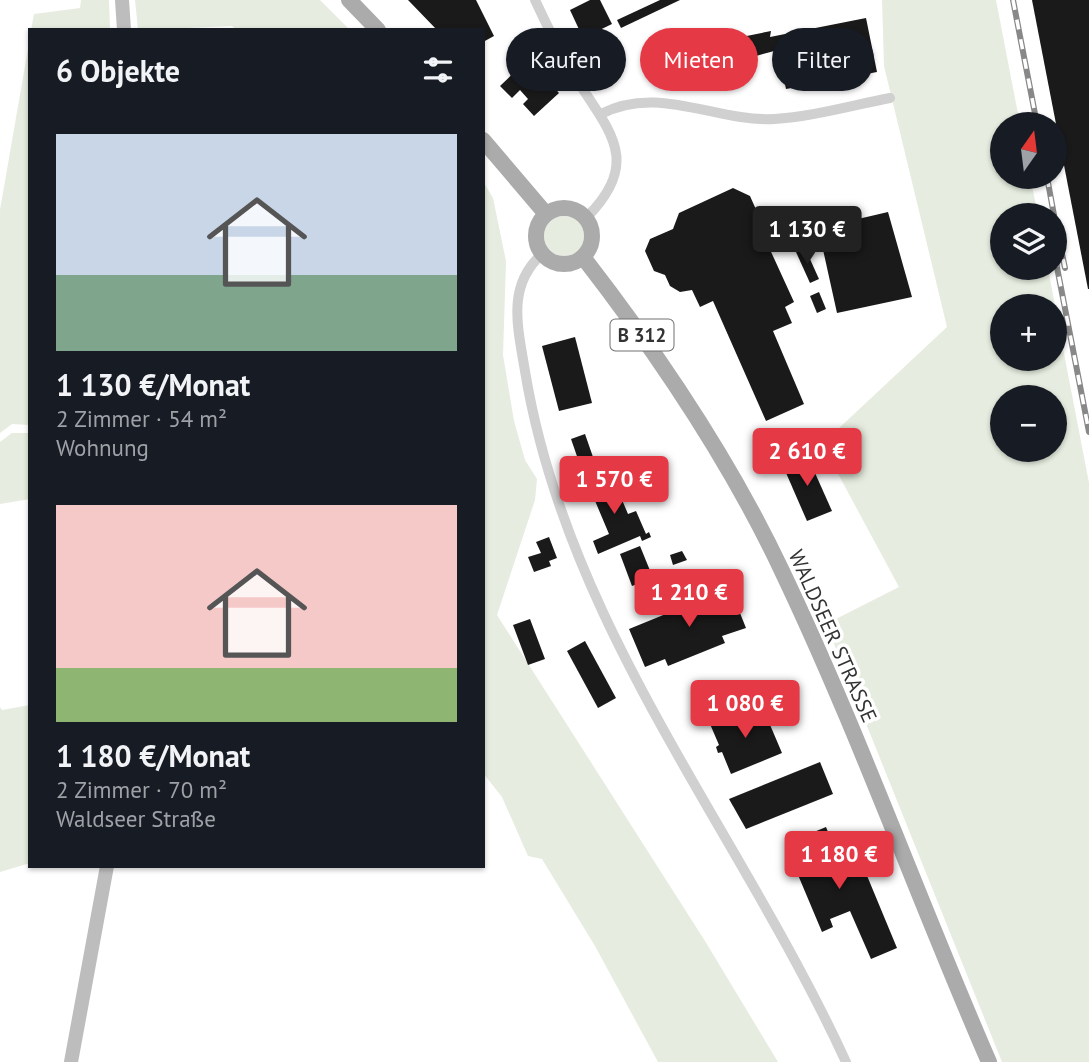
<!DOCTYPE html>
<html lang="de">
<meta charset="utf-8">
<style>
:root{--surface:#171b24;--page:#242831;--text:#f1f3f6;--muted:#9ea1a6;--accent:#e63946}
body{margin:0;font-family:"PT Sans",sans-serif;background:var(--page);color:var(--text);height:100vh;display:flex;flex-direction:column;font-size:26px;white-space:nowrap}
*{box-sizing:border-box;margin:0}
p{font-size:23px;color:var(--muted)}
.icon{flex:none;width:38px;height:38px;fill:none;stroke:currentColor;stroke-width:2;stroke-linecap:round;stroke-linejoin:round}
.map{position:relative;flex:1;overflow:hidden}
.drawer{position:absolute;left:28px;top:28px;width:457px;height:840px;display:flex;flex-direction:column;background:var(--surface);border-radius:0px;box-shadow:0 2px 5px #0004}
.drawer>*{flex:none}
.banner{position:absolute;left:506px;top:28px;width:478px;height:63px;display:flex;gap:14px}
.needle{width:46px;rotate:14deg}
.fabs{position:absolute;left:990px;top:112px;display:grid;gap:14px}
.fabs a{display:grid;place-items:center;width:77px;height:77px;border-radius:50%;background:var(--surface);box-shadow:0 2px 5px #0004;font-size:35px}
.price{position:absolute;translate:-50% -60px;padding:0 16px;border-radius:7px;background:var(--accent);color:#fff;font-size:23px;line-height:46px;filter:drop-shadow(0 2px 4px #0008)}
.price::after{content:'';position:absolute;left:50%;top:42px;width:21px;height:16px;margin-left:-10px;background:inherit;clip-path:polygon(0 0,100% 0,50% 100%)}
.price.active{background:#222;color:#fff}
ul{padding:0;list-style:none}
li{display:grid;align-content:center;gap:14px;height:371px;padding:0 28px}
li span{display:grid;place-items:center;height:217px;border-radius:0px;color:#555}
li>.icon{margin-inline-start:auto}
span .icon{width:126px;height:126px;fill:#fffc;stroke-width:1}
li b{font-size:30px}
h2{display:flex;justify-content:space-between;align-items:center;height:84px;padding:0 28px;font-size:30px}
.tag{padding:0 24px;border-radius:32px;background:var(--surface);box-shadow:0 2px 5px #0004;font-size:24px;line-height:63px}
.tag.active{background:var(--accent);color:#fff}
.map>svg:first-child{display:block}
.green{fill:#e6ecdf;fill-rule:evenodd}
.building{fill:#1a1a1a}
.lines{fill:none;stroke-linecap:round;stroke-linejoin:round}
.street{stroke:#d0d0d0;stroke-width:10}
.secondary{stroke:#bdbdbd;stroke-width:14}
.primary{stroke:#ababab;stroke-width:16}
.rail-casing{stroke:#888;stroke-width:6}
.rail{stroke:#fff;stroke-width:3.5;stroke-dasharray:10;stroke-linecap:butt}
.labels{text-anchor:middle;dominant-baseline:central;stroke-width:7;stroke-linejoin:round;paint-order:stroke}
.shield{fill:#fff;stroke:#707070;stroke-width:2}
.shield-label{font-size:19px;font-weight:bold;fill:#333}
.street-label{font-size:21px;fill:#333;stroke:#fff}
</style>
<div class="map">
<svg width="1089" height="1062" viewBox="0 0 1089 1062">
<rect width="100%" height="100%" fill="#fff"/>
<g class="green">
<polygon points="81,0 109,0 110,30 31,30 34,14 80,8"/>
<polygon points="135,0 320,0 350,30 237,30 232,26 141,30 138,29"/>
<path d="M882 0H996L1020 124H1003V177H1030L1038 215H1003V268H1048L1055 306H1003V359H1055V307L1089 483V1062H1002L826 624 899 587 822 444 947 327 884 66ZM1003 397H1055V450H1003Z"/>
<polygon points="30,37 30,425 12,424 0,433 0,210"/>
<polygon points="483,181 493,198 506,261 503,355 514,421 525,460 537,479 535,500 497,615 705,941 778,1062 658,1062 595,946 542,859 528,856 502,797 483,773"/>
<circle cx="564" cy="236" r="20"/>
<polygon points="12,433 30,433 30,499 0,504 0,442"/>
<polygon points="30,705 30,863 0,872 0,707 2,710"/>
</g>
<g class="building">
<polygon points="408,0 476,0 494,36 483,42 483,30 437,30"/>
<polygon points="590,0 600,0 612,24 583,38 570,10"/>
<polygon points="660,0 680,0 621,28 617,20"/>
<polygon points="1032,0 1089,0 1089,289 1088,289"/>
<polygon points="866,18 877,72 786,89 778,50 745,59 747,70 728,74 722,41 771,31 770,37"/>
<polygon points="663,36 696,44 700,48 708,49 712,76 652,65 657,37"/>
<polygon points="523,64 543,85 548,81 559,93 534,116 523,104 528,99 520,90 512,98 500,86"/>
<polygon points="733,188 750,196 762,223 757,236 760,237 761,245 767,243 794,302 785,307 792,323 773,331 804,404 766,421 713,301 700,307 692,290 680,292 670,286 665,275 654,271 645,251 650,239 673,229 679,213"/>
<polygon points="857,212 858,219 888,212 912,297 837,313 818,227 843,222 842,215"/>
<polygon points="805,248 819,279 810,283 796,252"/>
<polygon points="819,292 826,309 817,313 810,296"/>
<polygon points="575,337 592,403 559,411 542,346"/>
<polygon points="585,434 593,457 579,462 571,439"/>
<polygon points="807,455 832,511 807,521 783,466"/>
<polygon points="601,470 610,492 617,488 628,514 636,511 646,534 649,532 651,537 642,541 640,536 598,554 593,541 609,534 585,477"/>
<polygon points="549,537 557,558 549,561 551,566 534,572 528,557 541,553 536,542"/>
<polygon points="640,546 653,578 632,586 620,554"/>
<polygon points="682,551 687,560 673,565 670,555"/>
<polygon points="710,588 713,595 730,588 746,628 722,636 725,643 668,666 665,659 645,667 629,629 705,598 703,591"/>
<polygon points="530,619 545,659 528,665 513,625"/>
<polygon points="585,641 616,698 598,708 567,651"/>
<polygon points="752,707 759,723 768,720 782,753 731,774 722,752 718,753 716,747 719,745 710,724"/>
<polygon points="820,762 833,794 746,829 729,799"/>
<polygon points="826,827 845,873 863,866 897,948 871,959 850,911 830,919 833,927 822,932 785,844"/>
</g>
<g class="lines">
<g class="street">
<path d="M535 0C547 26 560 52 575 77 609 131 643 161 586 218"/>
<path d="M601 114C658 84 715 122 774 119 812 117 853 105 890 98"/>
<path d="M542 254C506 286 518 328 525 371 567 628 740 831 846 1062"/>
</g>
<g class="secondary">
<polyline points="122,0 124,30"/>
<polyline points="71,1062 107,866"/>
</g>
<g class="primary">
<polyline points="349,0 378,30"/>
<polyline points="483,140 546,214"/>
<circle cx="564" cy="236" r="28"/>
<path d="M583 257C659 355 728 457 781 569 858 730 918 899 989 1062"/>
</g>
<g class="rail-casing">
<g id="rail">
<polyline points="1013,0 1037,124"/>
<polyline points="1047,177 1054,215"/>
<polyline points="1055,220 1065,268"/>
<polyline points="1055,257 1089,432"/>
</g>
</g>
<use href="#rail" class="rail"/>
</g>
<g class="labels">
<rect class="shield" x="610.5" y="319.5" width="63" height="31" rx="5"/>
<g class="shield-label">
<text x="642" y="335">B 312</text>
</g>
<g class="street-label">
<text transform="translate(833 636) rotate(66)">WALDSEER STRASSE</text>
</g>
</g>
</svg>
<div class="fabs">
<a><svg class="needle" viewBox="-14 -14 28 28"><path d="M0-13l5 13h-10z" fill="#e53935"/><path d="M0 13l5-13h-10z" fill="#9ea1a6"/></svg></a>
<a><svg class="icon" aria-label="layers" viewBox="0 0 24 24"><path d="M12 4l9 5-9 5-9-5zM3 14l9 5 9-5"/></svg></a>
<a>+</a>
<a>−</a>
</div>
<b class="price active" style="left:807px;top:266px">1 130 €</b>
<b class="price" style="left:807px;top:488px">2 610 €</b>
<b class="price" style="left:614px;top:516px">1 570 €</b>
<b class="price" style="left:689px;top:629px">1 210 €</b>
<b class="price" style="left:745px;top:740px">1 080 €</b>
<b class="price" style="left:839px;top:891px">1 180 €</b>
<div class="banner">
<a class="tag">Kaufen</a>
<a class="tag active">Mieten</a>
<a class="tag">Filter</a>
</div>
<section class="drawer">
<h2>6 Objekte<svg class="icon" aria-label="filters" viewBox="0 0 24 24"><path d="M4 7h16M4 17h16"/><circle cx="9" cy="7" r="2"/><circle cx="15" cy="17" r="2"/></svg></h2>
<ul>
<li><span style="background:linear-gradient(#c9d6e8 65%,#7fa58c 0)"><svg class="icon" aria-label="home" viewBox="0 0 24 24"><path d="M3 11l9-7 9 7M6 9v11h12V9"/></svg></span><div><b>1 130 €/Monat</b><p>2 Zimmer · 54 m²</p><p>Wohnung</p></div></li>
<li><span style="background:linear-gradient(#f6c9c9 75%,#8fb573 0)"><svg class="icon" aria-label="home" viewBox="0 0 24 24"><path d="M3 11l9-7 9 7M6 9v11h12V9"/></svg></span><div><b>1 180 €/Monat</b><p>2 Zimmer · 70 m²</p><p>Waldseer Straße</p></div></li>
</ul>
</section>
</div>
